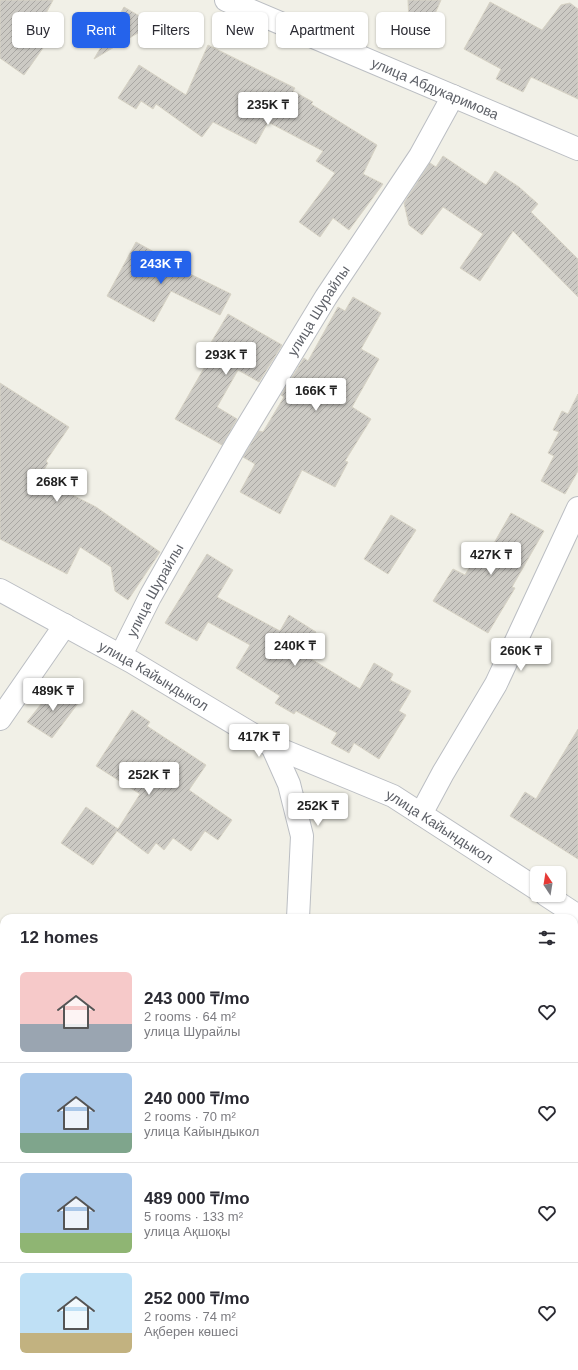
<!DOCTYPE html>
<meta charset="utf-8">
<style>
:root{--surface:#fff;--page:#f2f2f3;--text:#2b2b33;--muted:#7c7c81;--line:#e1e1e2;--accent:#2563eb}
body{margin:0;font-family:Arial,sans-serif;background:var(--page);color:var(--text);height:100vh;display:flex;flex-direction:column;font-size:15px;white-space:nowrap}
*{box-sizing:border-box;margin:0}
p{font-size:13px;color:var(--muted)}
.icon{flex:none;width:22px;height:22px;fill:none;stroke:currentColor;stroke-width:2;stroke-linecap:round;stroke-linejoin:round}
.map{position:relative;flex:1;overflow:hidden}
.drawer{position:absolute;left:0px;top:914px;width:578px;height:456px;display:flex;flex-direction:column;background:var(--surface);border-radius:12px 12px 0 0;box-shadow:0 1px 3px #0004}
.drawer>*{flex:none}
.top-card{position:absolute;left:12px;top:12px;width:554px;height:36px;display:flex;gap:8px}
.needle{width:26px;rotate:348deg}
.tools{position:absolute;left:530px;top:866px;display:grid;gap:8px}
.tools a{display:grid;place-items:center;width:36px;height:36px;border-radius:6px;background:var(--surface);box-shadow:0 1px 3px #0004;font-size:20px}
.price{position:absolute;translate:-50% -34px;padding:0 9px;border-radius:4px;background:#fff;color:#222;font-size:13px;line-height:26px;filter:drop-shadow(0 1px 2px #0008)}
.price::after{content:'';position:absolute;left:50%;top:24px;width:12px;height:9px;margin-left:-6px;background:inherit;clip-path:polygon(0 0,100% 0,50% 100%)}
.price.current{background:var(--accent);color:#fff}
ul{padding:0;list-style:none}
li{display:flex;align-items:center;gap:12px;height:100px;padding:0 20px}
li+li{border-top:1px solid var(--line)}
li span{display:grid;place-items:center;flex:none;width:112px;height:80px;border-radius:6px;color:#555}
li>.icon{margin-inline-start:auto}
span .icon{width:48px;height:48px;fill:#fffc;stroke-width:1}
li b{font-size:17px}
h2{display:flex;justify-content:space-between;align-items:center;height:48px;padding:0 20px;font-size:17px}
.chip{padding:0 14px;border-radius:6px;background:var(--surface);box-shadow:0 1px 3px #0004;font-size:14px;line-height:36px}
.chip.current{background:var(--accent);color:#fff}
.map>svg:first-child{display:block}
.building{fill:url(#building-hatch);stroke:#d7d3c5}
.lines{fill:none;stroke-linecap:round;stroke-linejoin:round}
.street-casing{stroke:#bbbec3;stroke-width:24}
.street{stroke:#fff;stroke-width:22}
.labels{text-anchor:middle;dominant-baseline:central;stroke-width:3;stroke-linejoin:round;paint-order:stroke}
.street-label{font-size:14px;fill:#5e6168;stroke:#fff}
</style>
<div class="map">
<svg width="578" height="1370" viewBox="0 0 578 1370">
<defs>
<pattern id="building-hatch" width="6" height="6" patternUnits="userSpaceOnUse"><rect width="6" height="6" fill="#cccac4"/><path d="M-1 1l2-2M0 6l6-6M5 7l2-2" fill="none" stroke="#a9a7a3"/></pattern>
</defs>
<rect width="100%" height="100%" fill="#f1f0e7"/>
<g class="building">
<polygon points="0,0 53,0 42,21 51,27 38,44 43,48 24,75 0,58"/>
<polygon points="408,0 441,0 427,32 409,24"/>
<polygon points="490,2 542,30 561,5 570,3 578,9 578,99 531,77 523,92 496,79 501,69 464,49"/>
<polygon points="124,7 153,24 94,59"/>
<polygon points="208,45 295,88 293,91 313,102 311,104 377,145 363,174 383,184 349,230 333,218 320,237 299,222 335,173 316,161 323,151 268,122 256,144 213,122 202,137 156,104 153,109 141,101 136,109 118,98 139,65 186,95"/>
<polygon points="443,156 486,185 495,171 519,187 538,204 531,212 578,259 578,297 513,231 480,281 460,268 483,234 443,207 422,235 409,225 404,203 430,163 436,167"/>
<polygon points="136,242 183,268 182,270 231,294 220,315 171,291 154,322 107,296"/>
<polygon points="353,297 381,313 361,349 379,359 352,407 371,419 345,461 348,462 335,487 302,470 280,514 240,492 255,464 243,457 259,431 263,432 284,397 281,395 304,358 308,361 338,307 345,311"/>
<polygon points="228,314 282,345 259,382 238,370 217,407 237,419 222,445 175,419 212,354 206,351"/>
<polygon points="0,383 69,427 46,461 48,463 39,478 96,507 160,552 128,600 115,591 111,567 80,547 67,574 0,539"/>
<polygon points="578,394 578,471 565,494 541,481 554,456 548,453 559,432 553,430 562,411 568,414"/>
<polygon points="511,513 544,531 512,587 515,588 488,633 433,601 453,569 465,575 472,563 480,568"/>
<polygon points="391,515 416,530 388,574 364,559"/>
<polygon points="207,554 233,570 217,597 280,631 289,615 316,632 303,654 360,689 374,663 393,674 390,680 411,691 399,711 406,715 379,759 354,743 349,753 331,743 337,733 296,711 294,714 275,703 280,696 236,668 250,645 208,622 197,641 165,623"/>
<polygon points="56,685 79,702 52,738 27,722"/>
<polygon points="132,710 150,722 147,726 206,765 189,790 232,820 218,840 205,831 191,851 173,838 164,850 156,843 148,854 117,831 93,865 61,843 86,807 118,829 140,794 96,766"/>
<polygon points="578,729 578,859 510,816 525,792 536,799"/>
</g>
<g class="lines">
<g class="street-casing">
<g id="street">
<path id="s1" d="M226 0 578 149"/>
<path id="s2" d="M0 590 132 662 272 746 393 796 537 889"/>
<path id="s3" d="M121 655 150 597 236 445 326 297 420 156 453 96"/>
<polyline points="0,719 65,625"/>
<polyline points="272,746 289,784 302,836 298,918"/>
<polyline points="421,814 443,773 496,684 578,508"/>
<polyline points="546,895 578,916"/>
<polyline points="295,1366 303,1370"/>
<polyline points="171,1370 175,1366"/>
</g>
</g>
<use href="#street" class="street"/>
</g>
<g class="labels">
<g class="street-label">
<text stroke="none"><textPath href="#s1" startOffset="227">улица Абдукаримова</textPath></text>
<text stroke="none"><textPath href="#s3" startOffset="397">улица Шурайлы</textPath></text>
<text stroke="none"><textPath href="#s3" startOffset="73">улица Шурайлы</textPath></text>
<text stroke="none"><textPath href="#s2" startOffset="176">улица Кайындыкол</textPath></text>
<text stroke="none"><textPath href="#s2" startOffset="500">улица Кайындыкол</textPath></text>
</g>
</g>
</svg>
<div class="tools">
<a><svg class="needle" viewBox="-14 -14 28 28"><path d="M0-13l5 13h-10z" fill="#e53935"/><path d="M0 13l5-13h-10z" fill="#7c7c81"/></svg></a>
</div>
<b class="price" style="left:268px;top:126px">235K ₸</b>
<b class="price current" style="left:161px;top:285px">243K ₸</b>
<b class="price" style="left:226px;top:376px">293K ₸</b>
<b class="price" style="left:316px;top:412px">166K ₸</b>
<b class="price" style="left:57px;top:503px">268K ₸</b>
<b class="price" style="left:491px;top:576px">427K ₸</b>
<b class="price" style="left:295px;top:667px">240K ₸</b>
<b class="price" style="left:521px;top:672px">260K ₸</b>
<b class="price" style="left:53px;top:712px">489K ₸</b>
<b class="price" style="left:259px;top:758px">417K ₸</b>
<b class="price" style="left:149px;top:796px">252K ₸</b>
<b class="price" style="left:318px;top:827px">252K ₸</b>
<div class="top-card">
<a class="chip">Buy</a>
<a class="chip current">Rent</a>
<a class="chip">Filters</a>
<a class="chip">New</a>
<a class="chip">Apartment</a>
<a class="chip">House</a>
</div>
<section class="drawer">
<h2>12 homes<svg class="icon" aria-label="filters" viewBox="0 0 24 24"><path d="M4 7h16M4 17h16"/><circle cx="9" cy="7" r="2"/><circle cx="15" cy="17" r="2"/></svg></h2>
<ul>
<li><span style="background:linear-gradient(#f6c9c9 65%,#9aa5b1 0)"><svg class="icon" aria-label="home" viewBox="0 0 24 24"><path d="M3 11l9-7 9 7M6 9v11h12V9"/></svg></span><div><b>243 000 ₸/mo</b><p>2 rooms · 64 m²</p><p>улица Шурайлы</p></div><svg class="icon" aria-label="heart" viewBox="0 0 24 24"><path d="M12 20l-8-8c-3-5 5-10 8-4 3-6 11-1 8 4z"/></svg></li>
<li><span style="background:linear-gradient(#a9c7e8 75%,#7fa58c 0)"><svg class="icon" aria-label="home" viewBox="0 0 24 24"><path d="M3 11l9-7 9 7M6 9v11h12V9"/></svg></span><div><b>240 000 ₸/mo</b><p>2 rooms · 70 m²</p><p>улица Кайындыкол</p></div><svg class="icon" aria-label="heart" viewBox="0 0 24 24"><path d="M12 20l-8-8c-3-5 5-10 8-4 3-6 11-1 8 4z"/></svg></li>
<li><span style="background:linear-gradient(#a9c7e8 75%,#8fb573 0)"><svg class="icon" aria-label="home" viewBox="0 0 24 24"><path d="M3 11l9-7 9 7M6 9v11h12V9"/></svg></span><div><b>489 000 ₸/mo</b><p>5 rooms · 133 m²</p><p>улица Ақшоқы</p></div><svg class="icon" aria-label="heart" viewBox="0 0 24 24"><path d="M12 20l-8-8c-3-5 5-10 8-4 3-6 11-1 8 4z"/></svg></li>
<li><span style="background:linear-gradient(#bfe0f5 75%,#c2b280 0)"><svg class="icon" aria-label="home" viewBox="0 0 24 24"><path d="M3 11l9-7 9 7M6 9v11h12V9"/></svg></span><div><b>252 000 ₸/mo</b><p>2 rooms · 74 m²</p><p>Ақберен көшесі</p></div><svg class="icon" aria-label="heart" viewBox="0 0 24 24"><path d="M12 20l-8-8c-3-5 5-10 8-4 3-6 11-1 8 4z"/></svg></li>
</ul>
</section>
</div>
